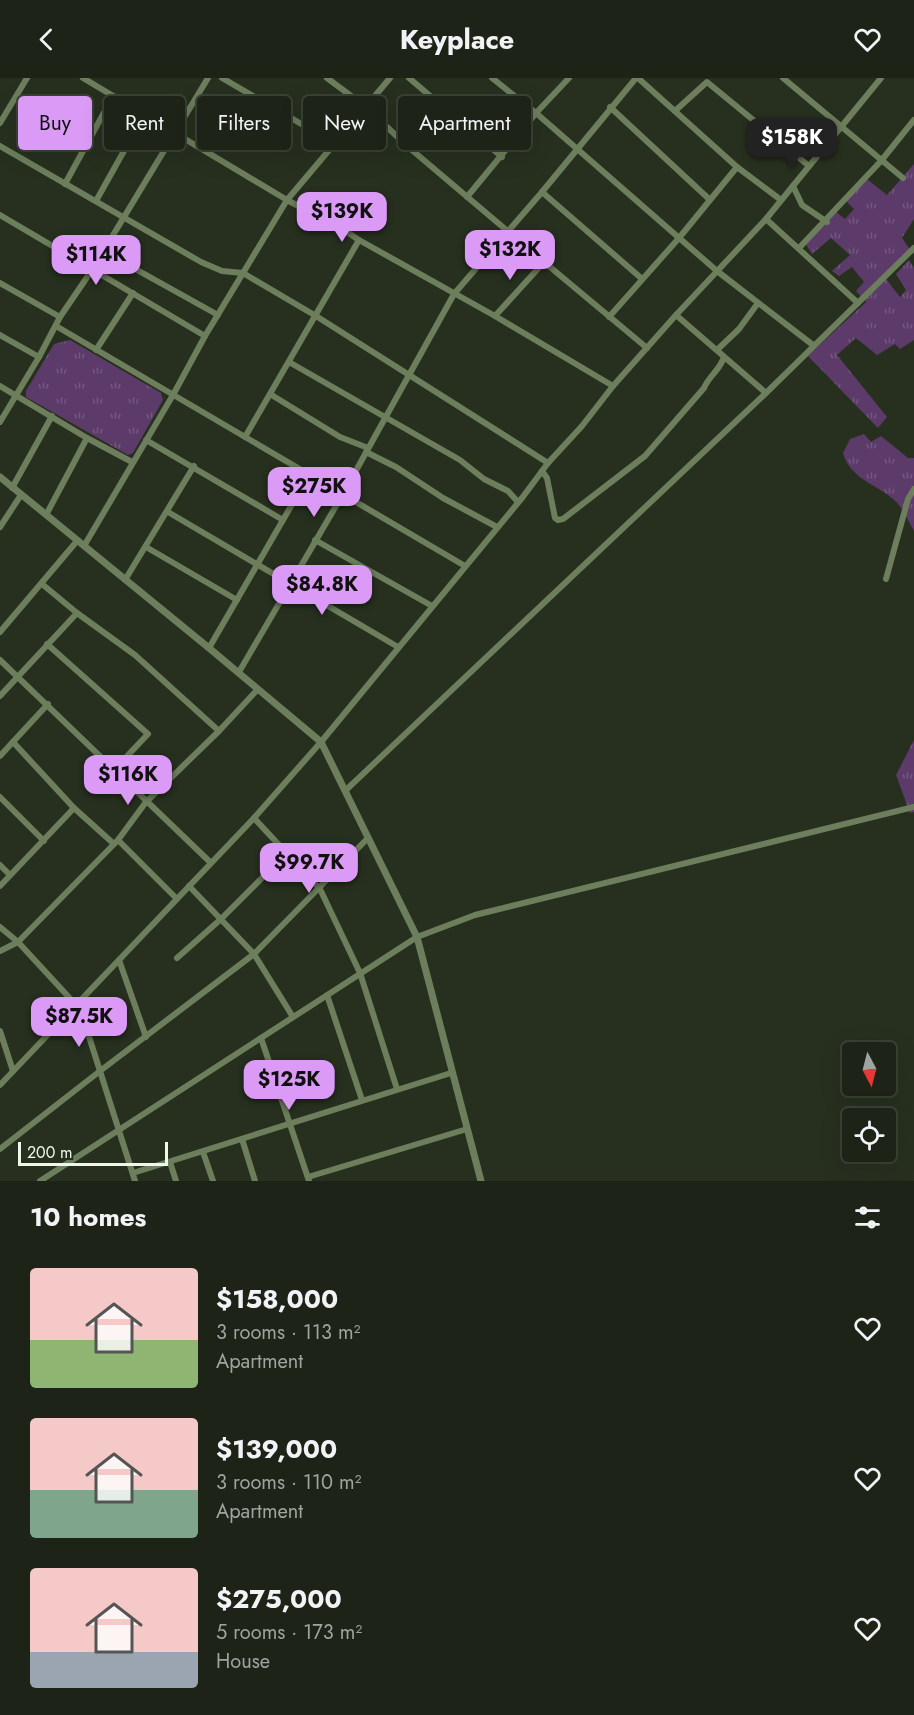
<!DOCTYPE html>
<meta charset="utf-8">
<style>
:root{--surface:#1d2417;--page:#252c20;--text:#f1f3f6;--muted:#a0a4a1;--line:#3b4136;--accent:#da9af6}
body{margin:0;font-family:Jost,sans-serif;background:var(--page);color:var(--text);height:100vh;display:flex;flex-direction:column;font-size:22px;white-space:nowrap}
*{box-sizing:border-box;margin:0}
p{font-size:20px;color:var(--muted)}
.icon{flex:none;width:33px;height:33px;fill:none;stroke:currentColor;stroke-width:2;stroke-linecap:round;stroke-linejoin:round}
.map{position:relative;height:1103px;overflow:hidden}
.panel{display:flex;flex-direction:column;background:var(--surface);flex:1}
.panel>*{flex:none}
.guide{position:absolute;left:18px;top:18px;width:600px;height:54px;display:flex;gap:12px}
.needle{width:39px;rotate:173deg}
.tools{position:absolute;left:842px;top:964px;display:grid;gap:12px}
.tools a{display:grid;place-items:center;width:54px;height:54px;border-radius:6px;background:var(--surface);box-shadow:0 6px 24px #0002,0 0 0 2px var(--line);font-size:30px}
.scale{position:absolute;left:18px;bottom:15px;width:150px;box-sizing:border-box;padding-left:6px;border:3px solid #eff6ea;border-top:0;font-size:16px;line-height:21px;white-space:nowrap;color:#eff6ea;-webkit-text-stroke:4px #27301f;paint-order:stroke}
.price{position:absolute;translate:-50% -51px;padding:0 14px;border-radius:12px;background:var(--accent);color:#111;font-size:20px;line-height:39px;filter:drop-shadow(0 2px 3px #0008)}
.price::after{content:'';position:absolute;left:50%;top:36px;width:18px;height:14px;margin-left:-9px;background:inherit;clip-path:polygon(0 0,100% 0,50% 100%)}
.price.on{background:#222;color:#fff}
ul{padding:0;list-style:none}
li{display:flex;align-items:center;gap:18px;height:150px;padding:0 30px}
li span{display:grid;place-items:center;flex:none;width:168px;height:120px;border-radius:6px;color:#555}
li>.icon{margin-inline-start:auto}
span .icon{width:72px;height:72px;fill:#fffc;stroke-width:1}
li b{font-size:26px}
h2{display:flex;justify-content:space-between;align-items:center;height:72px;padding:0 30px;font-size:26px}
.tag{padding:0 21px;border-radius:6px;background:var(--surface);box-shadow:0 6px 24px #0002,0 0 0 2px var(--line);font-size:21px;line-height:54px}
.tag.on{background:var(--accent);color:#111}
header{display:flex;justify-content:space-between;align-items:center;height:78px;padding:0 30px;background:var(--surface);font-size:27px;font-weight:700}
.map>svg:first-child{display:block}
.grass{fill:url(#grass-tufts)}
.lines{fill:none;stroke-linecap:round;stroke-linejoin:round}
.minor{stroke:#6c7e5b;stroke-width:6}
.tertiary{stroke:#6c7e5b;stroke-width:7}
</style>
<header><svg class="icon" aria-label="back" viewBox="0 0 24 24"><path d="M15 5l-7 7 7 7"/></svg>Keyplace<svg class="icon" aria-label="heart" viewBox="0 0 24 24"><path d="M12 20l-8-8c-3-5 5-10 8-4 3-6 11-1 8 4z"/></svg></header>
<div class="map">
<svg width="914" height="1103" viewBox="0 0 914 1103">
<defs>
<pattern id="grass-tufts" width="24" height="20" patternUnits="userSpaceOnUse" patternTransform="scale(1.5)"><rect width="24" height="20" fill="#5c3a6a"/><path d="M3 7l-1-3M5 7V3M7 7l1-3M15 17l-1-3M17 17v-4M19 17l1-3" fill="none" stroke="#74577f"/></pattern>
</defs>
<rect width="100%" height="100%" fill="#27301f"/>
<g class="grass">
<polygon points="914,86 914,141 902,160 911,173 886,201 900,219 906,212 896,196 909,182 914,190 914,262 900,271 895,266 877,277 856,260 837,277 887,339 878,350 808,278 866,224 856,213 864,204 852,189 839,198 832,193 850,177 831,160 812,176 805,165 836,134 845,141 854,131 843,120 863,98 887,117"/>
<polygon points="70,262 161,315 163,322 133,375 128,377 26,319 26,313 54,266"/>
<path d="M864 356 871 364 881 358 908 380H914V453C909 444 905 435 899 427 884 408 851 404 843 375L850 361Z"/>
<polygon points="914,662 914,734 910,735 896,697"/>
</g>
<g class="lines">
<g class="minor">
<polyline points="83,0 287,122 347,154 359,162 495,238 613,308"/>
<polyline points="222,0 334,65"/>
<polyline points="327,0 366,29 406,67 544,184 647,270"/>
<polyline points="409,0 502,79"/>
<polyline points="492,0 536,35 717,193 813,267"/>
<polyline points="638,0 737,89 781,122"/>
<polyline points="783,0 903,100"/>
<polyline points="610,29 709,121"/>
<polyline points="676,32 707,4 809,88"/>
<polyline points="0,45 27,0"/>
<polyline points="0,68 201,184 222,193 243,195 316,238 548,385"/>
<polyline points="65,106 113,18"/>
<polyline points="793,108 802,127 827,144"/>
<polyline points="542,114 641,200"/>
<polyline points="467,119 536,35 569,0"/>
<polyline points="96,123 144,37"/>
<polyline points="0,137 205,258"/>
<polyline points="766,141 858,225"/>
<polyline points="799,170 881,83 914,42"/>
<polyline points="103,173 218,237"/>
<polyline points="0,205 60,239"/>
<polyline points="676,237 766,315"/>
<polyline points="495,238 544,184"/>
<polyline points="609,239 679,160 737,89"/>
<polyline points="56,248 465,488"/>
<polyline points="0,257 39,279"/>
<polyline points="96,272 133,215"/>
<polyline points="717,272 739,251 758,225"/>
<polyline points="289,284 460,382 484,401 508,413 518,424"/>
<polyline points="0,308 87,360 132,384"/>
<polyline points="270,316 340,359 368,370"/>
<polyline points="0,344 39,279 60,239 92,192 208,0"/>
<polyline points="245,359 359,162"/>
<polyline points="146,362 283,442"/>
<polyline points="366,374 396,389 443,420 497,449"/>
<path d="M542 393 547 400 555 440 558 442 563 441 645 378 704 310C709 298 720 292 724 279"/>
<polyline points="12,410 52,338"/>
<polyline points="168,434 398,569"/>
<polyline points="46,437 87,360"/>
<polyline points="0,449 21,417"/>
<polyline points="315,462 432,528"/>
<polyline points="84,468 173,317 205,258 287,122 390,0"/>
<polyline points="146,469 237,522"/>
<polyline points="886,501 908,421 914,411"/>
<polyline points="125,502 194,388"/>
<polyline points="42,506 77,535 135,577 219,653"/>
<polyline points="0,554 77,463"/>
<polyline points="47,566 148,656 114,692"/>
<polyline points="209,570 309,397"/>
<polyline points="0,582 210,784"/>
<polyline points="239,594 343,416 454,216 542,114 636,0"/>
<polyline points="0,618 77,535"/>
<polyline points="13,664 74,730 114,766"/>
<polyline points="0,678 48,626"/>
<polyline points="346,712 766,315 914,170"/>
<polyline points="0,719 44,763"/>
<polyline points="254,740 320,811 360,895 397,1011"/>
<polyline points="118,762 177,821"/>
<polyline points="0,787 10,797"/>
<polyline points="0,808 74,730"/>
<polyline points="189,808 254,876 293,939"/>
<polyline points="0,849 18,864 77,928 85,946 135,1103"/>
<polyline points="0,873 18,864 118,762 146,724 219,653 258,611"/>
<polyline points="177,880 221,841 287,775"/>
<polyline points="119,882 146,959"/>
<polyline points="327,917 362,1022"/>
<polyline points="0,953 13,993"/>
<polyline points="261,960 309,1103"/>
<polyline points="0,1007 254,740 321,664 522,420 548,385 582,348 613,308 676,237 766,141 881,0"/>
<polyline points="242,1061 255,1103"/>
<polyline points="0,1071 100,993 254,876 367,761"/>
<polyline points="203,1074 213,1103"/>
<polyline points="170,1084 176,1103"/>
<polyline points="133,1095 451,995"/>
<polyline points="308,1099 467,1051"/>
<polyline points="40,1103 417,859 475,837 914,729"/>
</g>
<polyline class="tertiary" points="0,399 209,570 321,664 417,859 481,1103"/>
</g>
</svg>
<div class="tools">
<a><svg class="needle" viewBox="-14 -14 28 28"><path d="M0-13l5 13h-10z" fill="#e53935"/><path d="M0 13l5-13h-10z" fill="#a0a4a1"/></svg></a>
<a><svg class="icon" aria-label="locate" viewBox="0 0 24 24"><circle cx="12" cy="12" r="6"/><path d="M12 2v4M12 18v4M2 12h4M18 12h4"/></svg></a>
</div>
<div class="scale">200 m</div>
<b class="price on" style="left:792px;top:91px">$158K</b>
<b class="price" style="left:342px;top:165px">$139K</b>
<b class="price" style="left:510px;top:203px">$132K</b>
<b class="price" style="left:96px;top:208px">$114K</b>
<b class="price" style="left:314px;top:440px">$275K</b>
<b class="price" style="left:322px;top:538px">$84.8K</b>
<b class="price" style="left:128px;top:728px">$116K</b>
<b class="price" style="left:309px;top:816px">$99.7K</b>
<b class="price" style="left:79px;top:970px">$87.5K</b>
<b class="price" style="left:289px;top:1033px">$125K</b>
<div class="guide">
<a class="tag on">Buy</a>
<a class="tag">Rent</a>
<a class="tag">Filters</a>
<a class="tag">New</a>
<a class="tag">Apartment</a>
</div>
</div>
<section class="panel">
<h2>10 homes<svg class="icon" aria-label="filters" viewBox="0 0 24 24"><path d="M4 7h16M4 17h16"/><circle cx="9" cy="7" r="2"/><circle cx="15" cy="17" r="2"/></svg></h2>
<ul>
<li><span style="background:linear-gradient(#f6c9c9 60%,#8fb573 0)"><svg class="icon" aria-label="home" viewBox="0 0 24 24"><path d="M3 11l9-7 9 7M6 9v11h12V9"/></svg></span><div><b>$158,000</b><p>3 rooms · 113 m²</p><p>Apartment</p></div><svg class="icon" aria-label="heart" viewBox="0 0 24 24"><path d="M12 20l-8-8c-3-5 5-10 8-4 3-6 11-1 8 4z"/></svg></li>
<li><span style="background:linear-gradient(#f6c9c9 60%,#7fa58c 0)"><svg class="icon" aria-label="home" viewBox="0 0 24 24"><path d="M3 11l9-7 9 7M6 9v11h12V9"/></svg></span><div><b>$139,000</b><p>3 rooms · 110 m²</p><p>Apartment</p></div><svg class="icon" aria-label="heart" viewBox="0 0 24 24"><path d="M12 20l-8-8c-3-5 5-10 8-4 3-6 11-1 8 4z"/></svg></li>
<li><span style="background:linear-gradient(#f6c9c9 70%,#9aa5b1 0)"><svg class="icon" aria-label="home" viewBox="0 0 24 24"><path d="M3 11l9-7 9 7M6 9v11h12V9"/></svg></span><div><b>$275,000</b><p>5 rooms · 173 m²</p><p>House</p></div><svg class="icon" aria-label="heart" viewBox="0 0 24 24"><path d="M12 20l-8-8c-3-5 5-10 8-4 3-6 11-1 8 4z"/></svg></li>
</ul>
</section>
